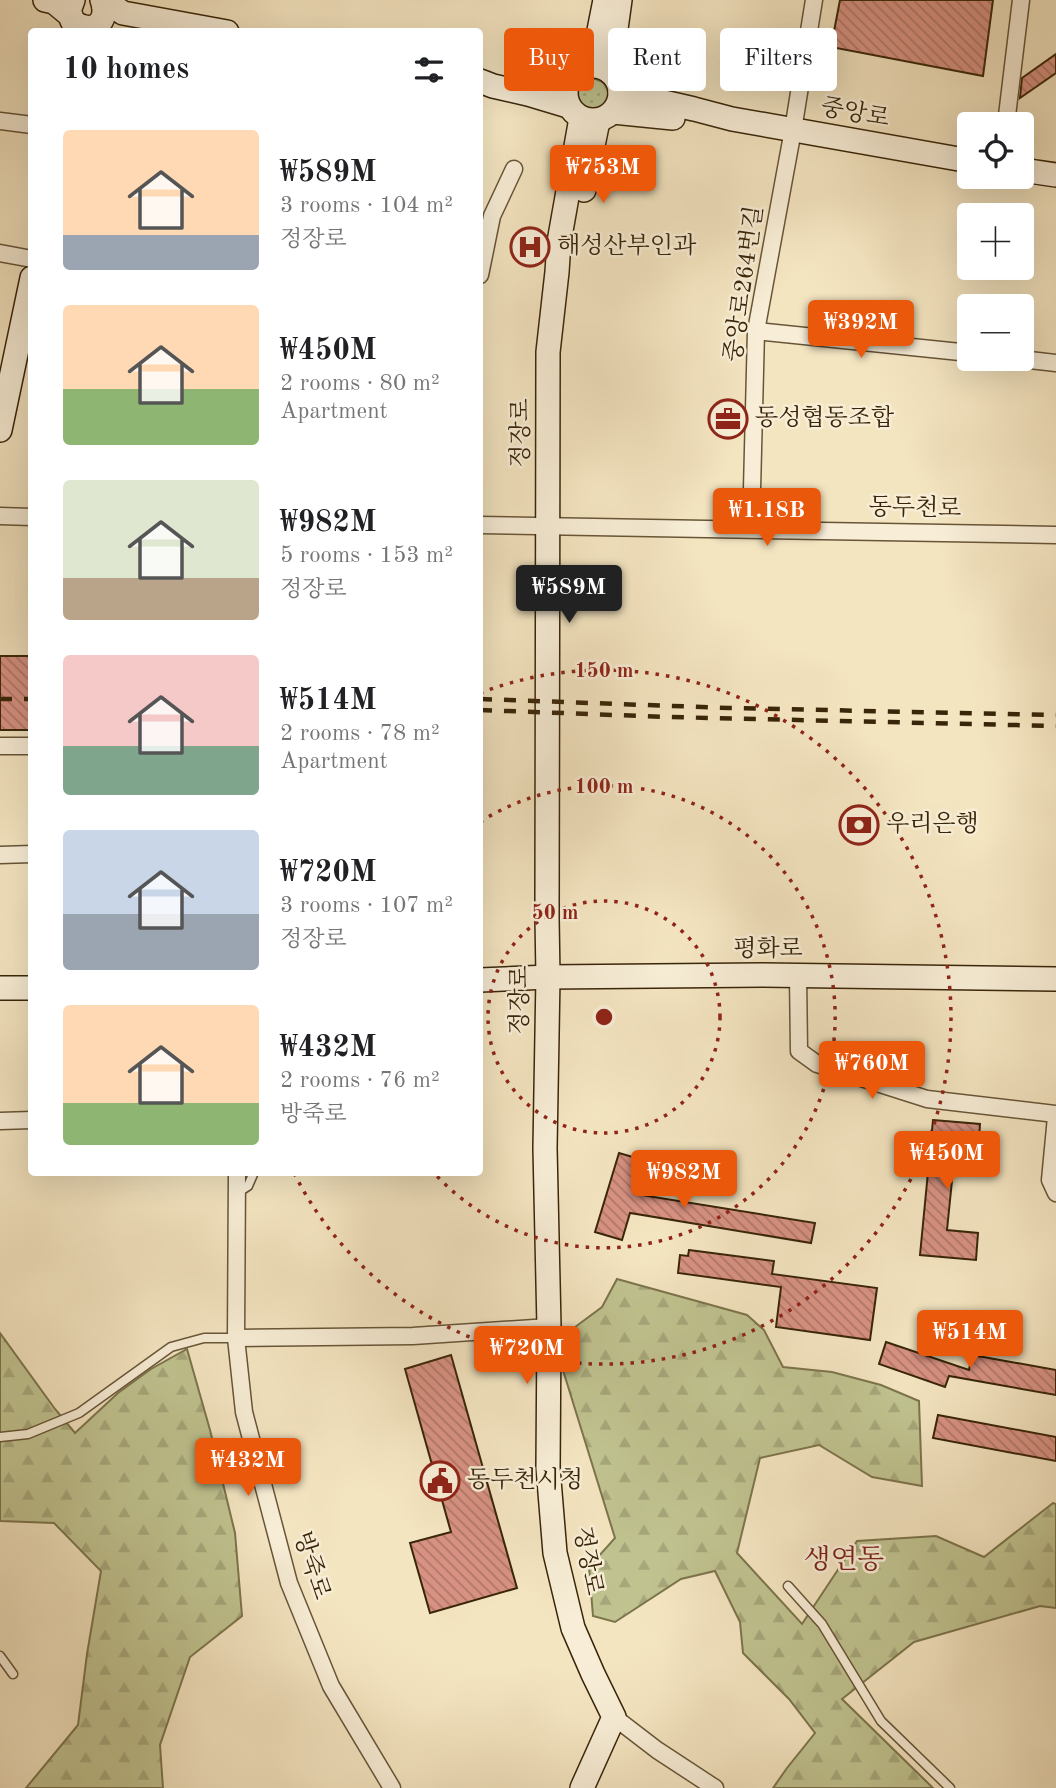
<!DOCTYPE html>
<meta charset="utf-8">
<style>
:root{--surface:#fff;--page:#f2f2f2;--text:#202124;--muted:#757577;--accent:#ea580c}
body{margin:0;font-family:"Old Standard TT","Noto Serif KR",serif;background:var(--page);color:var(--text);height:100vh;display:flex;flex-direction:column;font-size:26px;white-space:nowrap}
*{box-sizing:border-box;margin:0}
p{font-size:23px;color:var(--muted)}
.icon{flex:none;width:38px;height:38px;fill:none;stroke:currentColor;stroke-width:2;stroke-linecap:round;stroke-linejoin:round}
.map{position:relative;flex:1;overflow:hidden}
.drawer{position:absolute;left:28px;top:28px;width:455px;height:1148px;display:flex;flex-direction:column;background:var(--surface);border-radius:7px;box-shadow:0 7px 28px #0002}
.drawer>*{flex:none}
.hud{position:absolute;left:504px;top:28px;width:446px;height:63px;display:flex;gap:14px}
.tools{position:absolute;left:957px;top:112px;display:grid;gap:14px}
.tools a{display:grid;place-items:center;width:77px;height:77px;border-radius:7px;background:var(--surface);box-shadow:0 7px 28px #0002;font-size:35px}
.price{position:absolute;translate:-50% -60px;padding:0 16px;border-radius:7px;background:var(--accent);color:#fff;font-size:23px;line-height:46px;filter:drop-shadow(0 2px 4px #0008)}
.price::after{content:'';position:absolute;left:50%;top:42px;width:21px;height:16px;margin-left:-10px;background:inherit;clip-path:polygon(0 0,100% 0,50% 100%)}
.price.on{background:#222;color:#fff}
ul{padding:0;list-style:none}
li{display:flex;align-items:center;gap:21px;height:175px;padding:0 35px}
li span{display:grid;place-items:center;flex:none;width:196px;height:140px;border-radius:7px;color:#555}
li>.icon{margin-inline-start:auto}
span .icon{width:84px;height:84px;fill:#fffc;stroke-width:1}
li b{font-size:30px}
h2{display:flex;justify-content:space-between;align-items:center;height:84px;padding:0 35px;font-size:30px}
.chip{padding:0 24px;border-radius:7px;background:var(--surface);box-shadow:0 7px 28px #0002;font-size:24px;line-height:63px}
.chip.on{background:var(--accent);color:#fff}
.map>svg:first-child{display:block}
.grass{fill:url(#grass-dots);stroke:#7c744c;stroke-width:2}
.forest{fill:url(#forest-firs);stroke:#7c744c;stroke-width:2}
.building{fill:url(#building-back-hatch);stroke:#392509;stroke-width:2}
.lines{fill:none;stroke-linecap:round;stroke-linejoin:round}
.lane-casing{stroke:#685537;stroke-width:11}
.street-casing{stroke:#685537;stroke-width:19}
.secondary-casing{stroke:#392509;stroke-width:26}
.lane{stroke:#f8eed7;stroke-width:8}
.street{stroke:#f8eed7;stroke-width:16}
.secondary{stroke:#f8eed7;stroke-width:23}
.rail{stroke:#392509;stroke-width:4.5;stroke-dasharray:12 12;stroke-linecap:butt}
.ring{fill:none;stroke:#8f2418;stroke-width:3.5;stroke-dasharray:3.5 7}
.labels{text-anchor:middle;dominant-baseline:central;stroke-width:5;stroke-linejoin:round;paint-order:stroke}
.street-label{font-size:24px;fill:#392509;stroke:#f8eed7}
.poi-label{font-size:24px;fill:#392509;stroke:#f8eed7;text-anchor:start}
.quarter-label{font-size:28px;fill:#7a1f14;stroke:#f8eed7}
.centre{fill:#8f2418;stroke:#f8eed7;stroke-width:3.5}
.ring-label{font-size:21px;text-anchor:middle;font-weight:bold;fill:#8f2418;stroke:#f8eed7;stroke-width:5;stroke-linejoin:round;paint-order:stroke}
</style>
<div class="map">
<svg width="1056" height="1788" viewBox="0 0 1056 1788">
<defs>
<pattern id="grass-dots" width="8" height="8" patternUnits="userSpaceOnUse" patternTransform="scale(1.75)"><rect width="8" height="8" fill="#c0c390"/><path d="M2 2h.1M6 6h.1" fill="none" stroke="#a6a77b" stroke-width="1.8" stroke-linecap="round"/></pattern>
<pattern id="forest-firs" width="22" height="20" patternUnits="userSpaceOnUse" patternTransform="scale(1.75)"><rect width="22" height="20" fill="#c0c390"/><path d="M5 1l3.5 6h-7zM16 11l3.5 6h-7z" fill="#a6a77b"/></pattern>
<pattern id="building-back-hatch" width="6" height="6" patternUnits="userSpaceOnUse" patternTransform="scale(1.75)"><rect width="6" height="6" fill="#d89283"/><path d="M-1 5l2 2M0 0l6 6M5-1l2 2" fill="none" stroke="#b07769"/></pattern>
</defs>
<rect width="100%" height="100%" fill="#f4e5c1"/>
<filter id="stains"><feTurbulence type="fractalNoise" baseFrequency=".00286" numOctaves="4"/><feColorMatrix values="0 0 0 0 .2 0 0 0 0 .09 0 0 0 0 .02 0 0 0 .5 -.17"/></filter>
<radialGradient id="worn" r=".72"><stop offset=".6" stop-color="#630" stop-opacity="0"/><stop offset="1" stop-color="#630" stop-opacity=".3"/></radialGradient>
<circle class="grass" cx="593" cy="94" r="15"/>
<g class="forest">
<polygon points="617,1279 747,1315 764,1330 783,1367 832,1372 881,1385 919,1401 922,1486 872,1477 819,1445 760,1458 737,1553 802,1624 857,1541 936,1536 984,1557 1053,1503 1056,1504 1056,1608 1040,1606 914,1642 842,1699 933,1788 773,1788 787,1768 815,1733 789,1699 743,1653 740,1622 715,1571 681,1579 615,1622 593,1616 589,1567 615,1538 562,1367 571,1330 602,1307"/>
<polygon points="0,1333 55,1409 75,1433 118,1393 151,1369 187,1349 210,1430 235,1533 242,1616 190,1657 160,1745 163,1788 26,1788 78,1725 87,1654 101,1571 54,1523 0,1521"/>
</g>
<g class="building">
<polygon points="840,0 993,0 983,76 831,47"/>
<polygon points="1056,54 1056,73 1020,98 1022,78"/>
<rect x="0" y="656" width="32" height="74"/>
<polygon points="933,1120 980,1124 978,1154 955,1151 947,1230 978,1233 976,1260 920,1255"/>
<polygon points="619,1153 646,1161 635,1194 815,1223 811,1243 630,1213 622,1240 595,1232"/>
<polygon points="689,1250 774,1261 772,1274 877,1288 870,1340 776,1327 781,1287 678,1273 680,1255 688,1256"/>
<polygon points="886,1342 969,1370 972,1355 1056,1370 1056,1395 949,1376 945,1387 879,1364"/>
<polygon points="451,1355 517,1588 430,1613 410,1543 451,1532 405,1369"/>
<polygon points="938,1415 1056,1437 1056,1461 933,1438"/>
</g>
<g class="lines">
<g class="lane-casing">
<g id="lane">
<polyline points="237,1193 248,1186 254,1172"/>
<polyline points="0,1437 28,1434 79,1413 171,1347 204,1338 236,1338"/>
<polyline points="788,1586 822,1624 881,1721 950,1788"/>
<polyline points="0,1656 13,1674"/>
</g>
</g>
<g class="street-casing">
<g id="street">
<polyline points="0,121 32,125"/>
<polyline points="1006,124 1021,0"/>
<polyline points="0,253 32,259"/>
<polyline points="480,275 492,216 514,169"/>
<polyline points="756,331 970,353"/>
<polyline points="1021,359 1056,363"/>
<polyline points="0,516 32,517"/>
<polyline points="480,525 1056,535"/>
<polyline points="751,529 756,331 793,130 814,0"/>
<polyline points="0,746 32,746"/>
<polyline points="0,855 32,854"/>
<polyline points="798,975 799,1051 817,1064 927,1099 1056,1114"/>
<polyline points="1056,1117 1050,1180 1056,1193"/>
<polyline points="0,1121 32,1120"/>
<polyline points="237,1172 236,1338 244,1412 289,1583 331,1686 392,1788"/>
<polyline points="236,1338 413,1336 549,1327"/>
<polyline points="614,1717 657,1750 715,1788"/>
</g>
</g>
<g class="secondary-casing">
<g id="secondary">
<polyline points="45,0 54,2 71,16"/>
<path d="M73 0 69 11 72 21C92 36 110 23 102 0"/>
<polyline points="104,0 123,13 227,32"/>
<circle cx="593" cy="93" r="27"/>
<polyline points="592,66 605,0"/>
<polyline points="610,72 620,0"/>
<polyline points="480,81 493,86 528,94 568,106"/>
<polyline points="620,92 694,109 732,119 970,161"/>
<polyline points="613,112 673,118"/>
<polyline points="581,118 559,242 557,272 548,352 547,918 548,977 545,1148 549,1327 548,1468 555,1553 573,1628 593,1674 614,1717 582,1788"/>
<polyline points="1022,170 1056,175"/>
<polyline points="584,190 598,121"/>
<polyline points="0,430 32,278"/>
<polyline points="480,980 548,977 763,975 1056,979"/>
<polyline points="0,988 32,988"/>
</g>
</g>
<use href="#lane" class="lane"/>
<use href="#street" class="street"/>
<use href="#secondary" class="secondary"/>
<g class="rail">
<polyline points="0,699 32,699"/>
<polyline points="480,699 729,708 1056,715"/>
<polyline points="480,710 669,717 1056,726"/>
</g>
</g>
<g class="ring">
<circle cx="604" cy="1017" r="116"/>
<path d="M480 822A231 231 0 1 1 434 1173"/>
<path d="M480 693A347 347 0 1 1 295 1175"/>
</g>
<defs>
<g id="hospital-ring" transform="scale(2.0125)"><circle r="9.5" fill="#f8eed7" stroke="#8f2418" stroke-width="1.5"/><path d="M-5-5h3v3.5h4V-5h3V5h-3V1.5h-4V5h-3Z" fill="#8f2418"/></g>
<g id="office-ring" transform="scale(2.0125)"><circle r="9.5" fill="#f8eed7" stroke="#8f2418" stroke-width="1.5"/><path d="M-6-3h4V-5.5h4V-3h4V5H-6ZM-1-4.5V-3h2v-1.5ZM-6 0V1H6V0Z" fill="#8f2418"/></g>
<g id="bank-ring" transform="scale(2.0125)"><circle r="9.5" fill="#f8eed7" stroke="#8f2418" stroke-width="1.5"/><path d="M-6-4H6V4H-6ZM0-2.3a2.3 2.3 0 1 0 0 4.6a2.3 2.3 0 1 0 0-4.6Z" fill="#8f2418"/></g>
<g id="civic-ring" transform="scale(2.0125)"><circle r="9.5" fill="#f8eed7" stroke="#8f2418" stroke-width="1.5"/><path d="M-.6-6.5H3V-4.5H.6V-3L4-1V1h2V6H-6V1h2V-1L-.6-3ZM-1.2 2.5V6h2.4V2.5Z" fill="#8f2418"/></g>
</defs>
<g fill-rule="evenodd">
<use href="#hospital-ring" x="530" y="247"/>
<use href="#office-ring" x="728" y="419"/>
<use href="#bank-ring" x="859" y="825"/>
<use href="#civic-ring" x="440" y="1481"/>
</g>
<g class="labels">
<g class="street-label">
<text transform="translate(855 114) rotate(10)">중앙로</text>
<text transform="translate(745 284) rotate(-82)">중앙로264번길</text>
<text transform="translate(522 433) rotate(-90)">정장로</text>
<text transform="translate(915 509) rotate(1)">동두천로</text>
<text x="768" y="950">평화로</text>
<text transform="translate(521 1000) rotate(-90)">정장로</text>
<text transform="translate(587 1561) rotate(79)">정장로</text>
<text transform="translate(311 1566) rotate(72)">방죽로</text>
</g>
<g class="poi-label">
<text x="557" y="247">해성산부인과</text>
<text x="755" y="419">동성협동조합</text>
<text x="886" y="825">우리은행</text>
<text x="467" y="1481">동두천시청</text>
</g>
<g class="quarter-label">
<text x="844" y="1561">생연동</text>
</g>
</g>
<circle cx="604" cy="1017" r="10" class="centre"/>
<g class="ring-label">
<text x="604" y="677">150 m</text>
<text x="604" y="793">100 m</text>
<text x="555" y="919">50 m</text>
</g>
<rect width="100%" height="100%" filter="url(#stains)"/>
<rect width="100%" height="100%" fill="url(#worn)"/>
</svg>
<div class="tools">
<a><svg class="icon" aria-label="locate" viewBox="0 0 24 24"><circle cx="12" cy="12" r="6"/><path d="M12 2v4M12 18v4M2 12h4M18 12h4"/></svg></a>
<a>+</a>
<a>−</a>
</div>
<b class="price" style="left:603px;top:205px">₩753M</b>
<b class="price" style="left:861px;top:360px">₩392M</b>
<b class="price" style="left:767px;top:548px">₩1.18B</b>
<b class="price on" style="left:569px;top:625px">₩589M</b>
<b class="price" style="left:872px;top:1101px">₩760M</b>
<b class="price" style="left:947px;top:1191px">₩450M</b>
<b class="price" style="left:684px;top:1210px">₩982M</b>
<b class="price" style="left:970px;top:1370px">₩514M</b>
<b class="price" style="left:527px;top:1386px">₩720M</b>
<b class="price" style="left:248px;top:1498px">₩432M</b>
<div class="hud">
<a class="chip on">Buy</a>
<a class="chip">Rent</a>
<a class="chip">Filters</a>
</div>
<section class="drawer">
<h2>10 homes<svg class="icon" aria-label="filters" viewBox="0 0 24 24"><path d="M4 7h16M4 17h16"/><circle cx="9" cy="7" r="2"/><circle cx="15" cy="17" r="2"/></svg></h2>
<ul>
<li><span style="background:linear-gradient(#ffd9b3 75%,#9aa5b1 0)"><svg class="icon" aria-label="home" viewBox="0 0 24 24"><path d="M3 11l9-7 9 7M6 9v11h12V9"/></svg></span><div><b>₩589M</b><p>3 rooms · 104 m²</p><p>정장로</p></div></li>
<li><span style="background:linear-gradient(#ffd9b3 60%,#8fb573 0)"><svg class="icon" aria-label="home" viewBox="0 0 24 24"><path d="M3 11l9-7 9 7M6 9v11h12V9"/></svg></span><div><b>₩450M</b><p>2 rooms · 80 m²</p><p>Apartment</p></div></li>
<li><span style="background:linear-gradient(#dfe7d0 70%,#b9a48a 0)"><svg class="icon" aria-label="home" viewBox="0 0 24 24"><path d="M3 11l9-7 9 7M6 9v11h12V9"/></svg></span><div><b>₩982M</b><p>5 rooms · 153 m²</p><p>정장로</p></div></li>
<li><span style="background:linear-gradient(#f6c9c9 65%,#7fa58c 0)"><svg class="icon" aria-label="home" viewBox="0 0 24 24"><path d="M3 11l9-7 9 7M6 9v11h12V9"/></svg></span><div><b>₩514M</b><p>2 rooms · 78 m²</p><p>Apartment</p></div></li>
<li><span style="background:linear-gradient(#c9d6e8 60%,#9aa5b1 0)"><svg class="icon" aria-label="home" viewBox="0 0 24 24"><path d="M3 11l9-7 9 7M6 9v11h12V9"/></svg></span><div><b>₩720M</b><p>3 rooms · 107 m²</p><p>정장로</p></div></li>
<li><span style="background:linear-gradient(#ffd9b3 70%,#8fb573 0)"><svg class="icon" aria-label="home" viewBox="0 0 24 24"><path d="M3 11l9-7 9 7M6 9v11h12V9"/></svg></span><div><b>₩432M</b><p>2 rooms · 76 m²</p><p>방죽로</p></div></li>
</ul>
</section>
</div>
